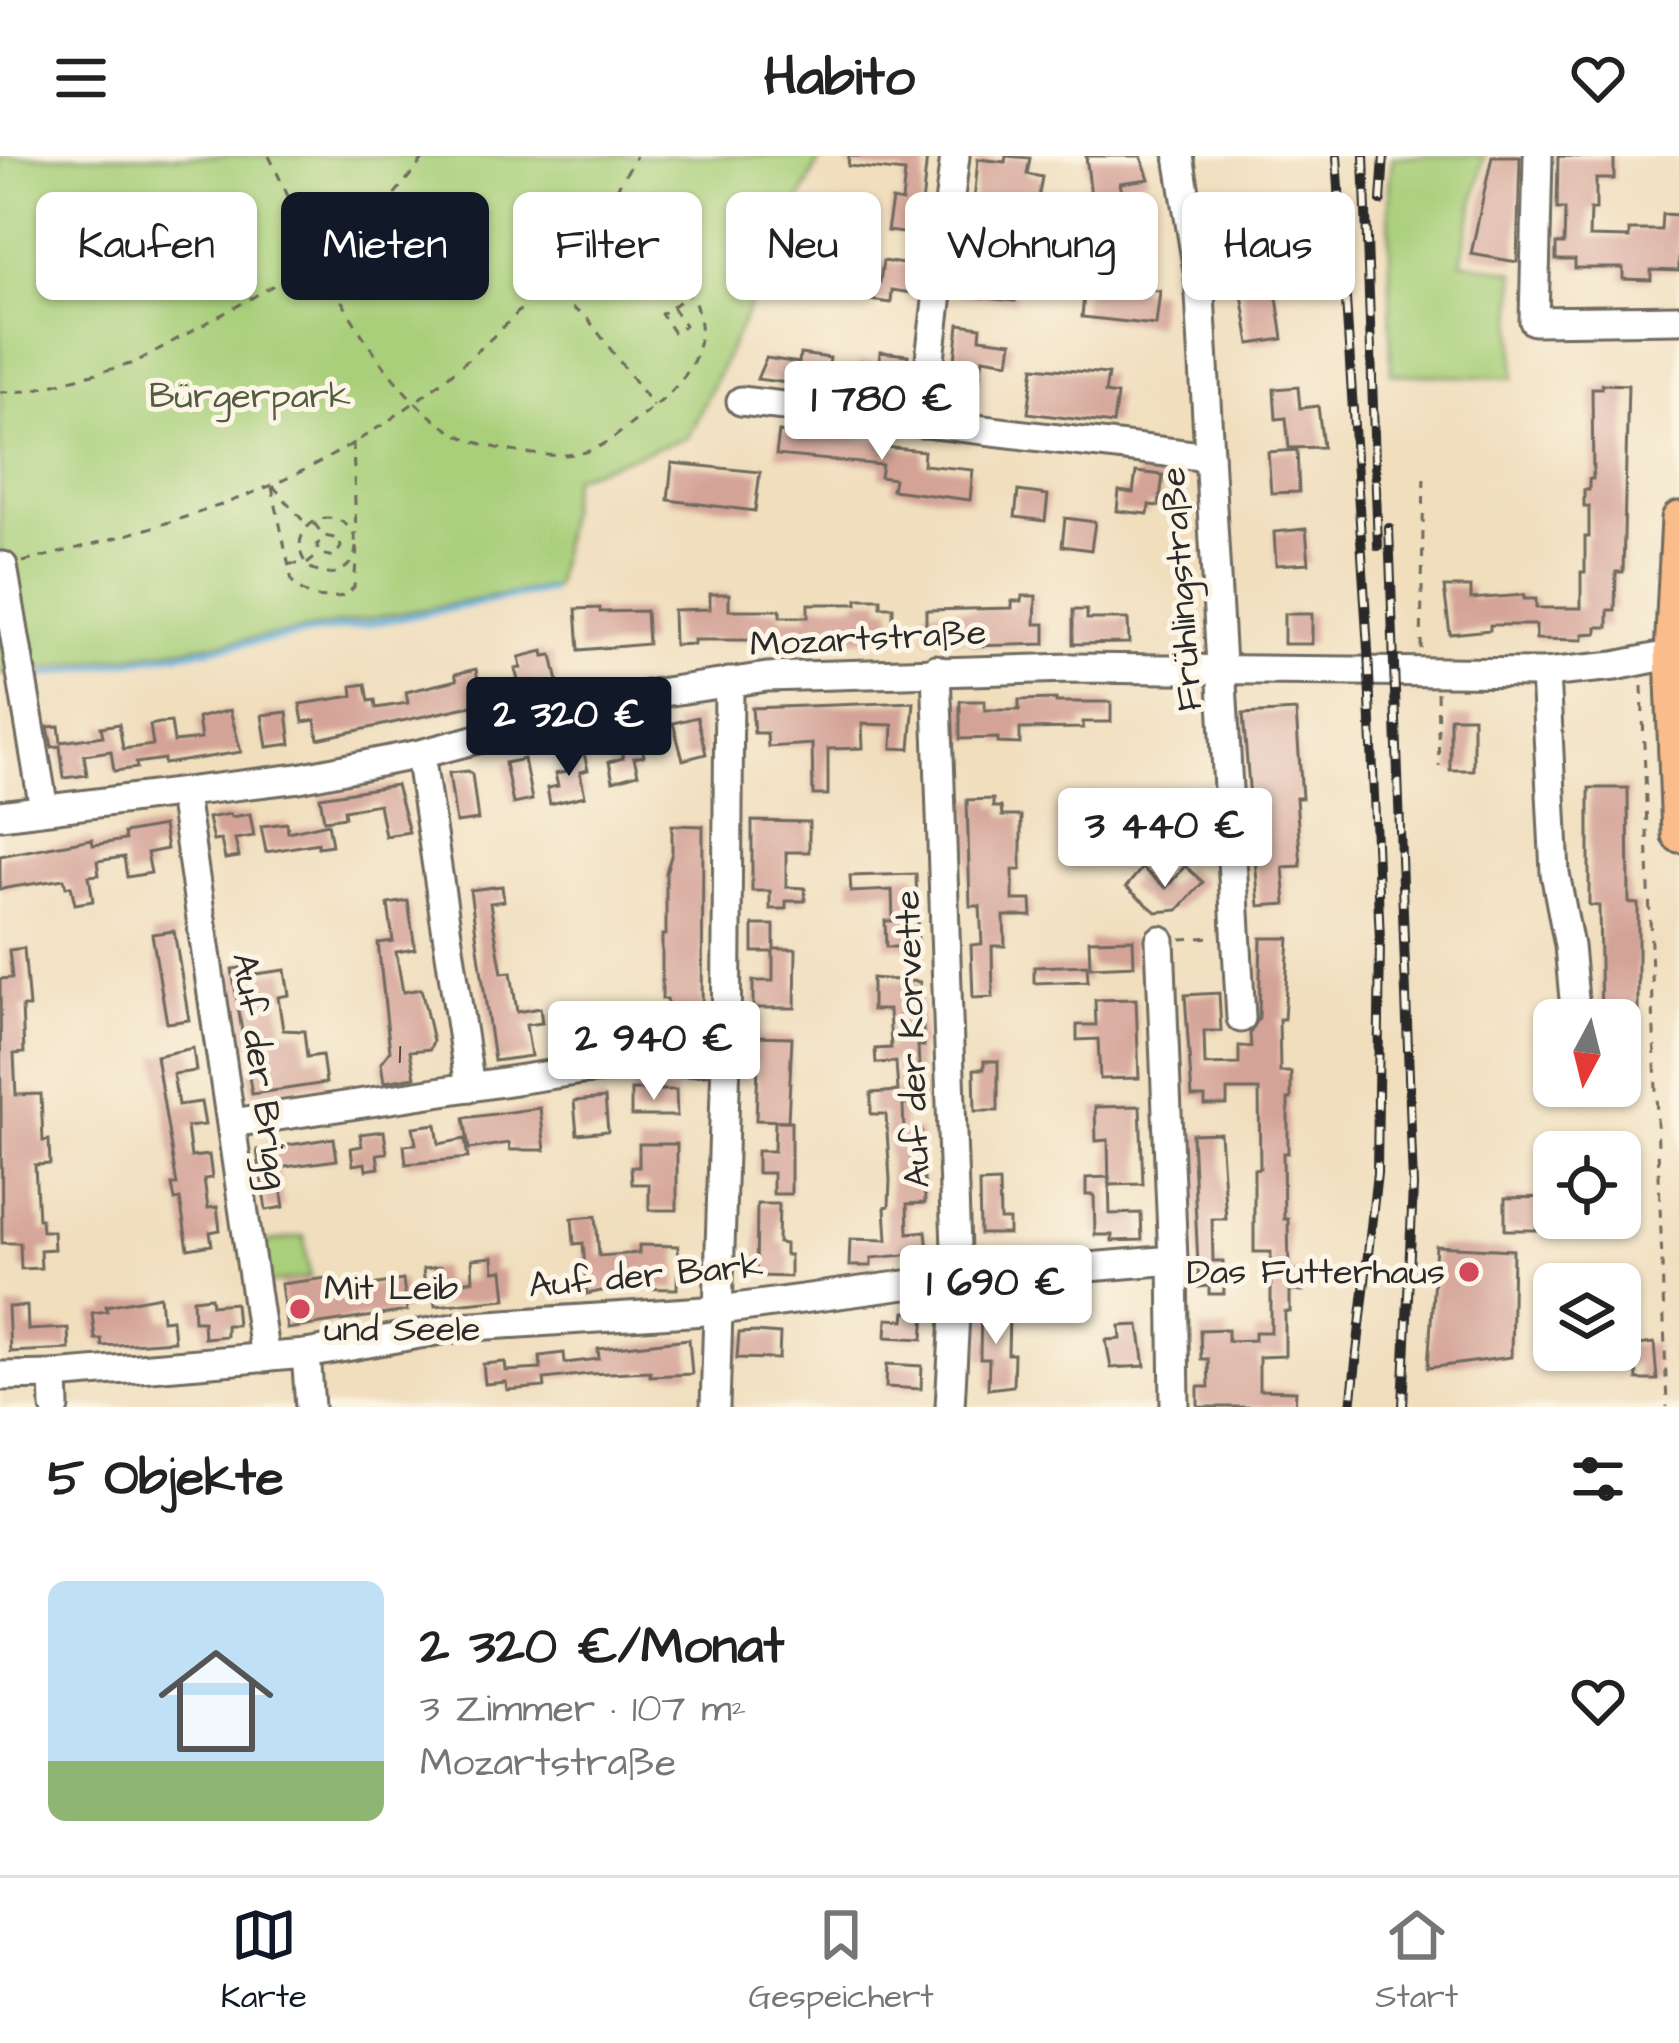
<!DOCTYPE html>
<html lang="de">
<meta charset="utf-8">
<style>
:root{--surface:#fff;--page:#f6f6f6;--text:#222;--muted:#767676;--line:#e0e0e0;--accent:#111827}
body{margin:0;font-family:"Architects Daughter",sans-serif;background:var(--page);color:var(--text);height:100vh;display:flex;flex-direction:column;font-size:45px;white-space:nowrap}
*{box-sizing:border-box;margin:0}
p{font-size:39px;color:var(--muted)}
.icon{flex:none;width:66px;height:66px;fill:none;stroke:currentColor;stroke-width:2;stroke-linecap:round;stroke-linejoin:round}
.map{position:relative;height:1251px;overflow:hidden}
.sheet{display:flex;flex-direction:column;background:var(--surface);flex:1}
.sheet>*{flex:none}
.top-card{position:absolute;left:36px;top:36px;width:1608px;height:108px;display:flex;gap:24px}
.needle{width:78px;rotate:187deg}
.buttons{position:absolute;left:1533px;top:843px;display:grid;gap:24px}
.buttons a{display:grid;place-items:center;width:108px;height:108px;border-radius:18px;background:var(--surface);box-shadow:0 3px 9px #0004;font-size:60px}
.price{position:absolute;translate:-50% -102px;padding:0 27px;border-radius:12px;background:#fff;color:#222;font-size:39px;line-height:78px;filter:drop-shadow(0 3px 6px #0008)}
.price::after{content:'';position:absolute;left:50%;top:72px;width:36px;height:27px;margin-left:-18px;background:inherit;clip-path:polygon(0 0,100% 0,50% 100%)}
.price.active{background:var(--accent);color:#fff}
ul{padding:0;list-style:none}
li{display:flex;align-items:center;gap:36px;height:300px;padding:0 48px}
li+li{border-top:3px solid var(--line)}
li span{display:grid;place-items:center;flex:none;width:336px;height:240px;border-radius:18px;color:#555}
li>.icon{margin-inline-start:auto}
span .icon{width:144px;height:144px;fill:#fffc;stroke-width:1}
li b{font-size:51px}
h2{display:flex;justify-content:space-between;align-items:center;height:144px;padding:0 48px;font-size:51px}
.tag{padding:0 42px;border-radius:18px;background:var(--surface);box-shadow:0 3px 9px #0004;font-size:42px;line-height:108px}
.tag.active{background:var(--accent);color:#fff}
header{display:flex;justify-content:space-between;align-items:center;height:156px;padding:0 48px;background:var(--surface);font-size:54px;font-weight:700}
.dock{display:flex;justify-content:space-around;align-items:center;height:168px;border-top:3px solid var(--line);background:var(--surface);font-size:33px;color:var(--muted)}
.dock a{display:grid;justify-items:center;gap:6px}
.dock .active{color:var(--accent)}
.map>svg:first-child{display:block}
.green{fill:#a9cf7a;stroke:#6a7d52;stroke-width:3}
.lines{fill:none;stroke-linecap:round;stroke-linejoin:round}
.stream{stroke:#60b0db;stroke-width:6}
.building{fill:#d4a397}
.minor-casing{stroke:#706a5e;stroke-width:33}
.major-casing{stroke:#706a5e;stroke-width:39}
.path{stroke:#706a5e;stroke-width:3;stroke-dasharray:9 9;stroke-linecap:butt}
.minor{stroke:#fff;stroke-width:27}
.major{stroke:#f9bc8a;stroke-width:33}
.rail-casing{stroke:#2b2b2b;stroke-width:10}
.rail{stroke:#fcf5e5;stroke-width:6;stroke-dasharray:18;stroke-linecap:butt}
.poi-dot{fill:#d1495b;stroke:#fcf5e5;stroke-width:4.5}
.labels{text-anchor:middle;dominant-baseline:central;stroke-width:10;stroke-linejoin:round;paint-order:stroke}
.number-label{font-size:30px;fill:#554946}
.park-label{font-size:36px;fill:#515c43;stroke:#fcf5e5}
.street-label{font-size:36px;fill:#2b2b2b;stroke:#fcf5e5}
.poi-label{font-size:36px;fill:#2b2b2b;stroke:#fcf5e5;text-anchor:end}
</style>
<header><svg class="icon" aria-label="menu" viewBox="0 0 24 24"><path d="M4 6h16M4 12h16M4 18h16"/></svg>Habito<svg class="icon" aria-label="heart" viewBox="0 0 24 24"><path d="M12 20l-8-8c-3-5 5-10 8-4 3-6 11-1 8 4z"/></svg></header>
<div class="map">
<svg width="1679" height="1251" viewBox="0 0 1679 1251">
<rect width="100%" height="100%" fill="#fcf5e5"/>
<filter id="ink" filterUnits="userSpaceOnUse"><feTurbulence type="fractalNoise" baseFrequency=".00833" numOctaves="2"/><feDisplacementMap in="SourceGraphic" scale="24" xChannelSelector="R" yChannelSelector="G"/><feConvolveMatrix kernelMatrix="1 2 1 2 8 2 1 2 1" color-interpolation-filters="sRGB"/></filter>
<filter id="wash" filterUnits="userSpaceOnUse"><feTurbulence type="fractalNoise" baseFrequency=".004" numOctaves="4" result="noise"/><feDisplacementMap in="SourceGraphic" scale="48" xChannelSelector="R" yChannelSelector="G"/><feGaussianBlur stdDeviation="2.7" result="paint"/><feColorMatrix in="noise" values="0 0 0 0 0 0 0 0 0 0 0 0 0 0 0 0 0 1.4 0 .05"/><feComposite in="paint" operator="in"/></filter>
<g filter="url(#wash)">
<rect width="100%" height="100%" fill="#f0debd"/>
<g class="green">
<polygon points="0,0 821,0 688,281 572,321 555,430 281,478 0,519"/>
<polygon points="1393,0 1484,0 1461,106 1515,116 1514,222 1391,218 1389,27"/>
<polygon points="304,1080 310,1121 266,1128 260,1087"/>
</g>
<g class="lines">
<polyline class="stream" points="35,520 363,469 550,434"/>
</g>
<g id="blocks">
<g class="building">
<polygon points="849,0 927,0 919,79 887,75 892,44 902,46 905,16 848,10"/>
<polygon points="1006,0 1030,2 1027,18 1042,21 1037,50 1004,45 1001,67 991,65 984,120 1017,124 1015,145 959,139 962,119 967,120 978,3 1005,6"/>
<polygon points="1086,0 1141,0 1149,23 1120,27 1122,36 1091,40"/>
<polygon points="1492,0 1520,0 1517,106 1471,98"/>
<polygon points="1558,0 1614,2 1614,23 1596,23 1596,54 1590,54 1589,81 1629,82 1629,74 1661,74 1662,58 1679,59 1679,115 1651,114 1651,124 1623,123 1623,112 1575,112 1575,104 1556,104 1556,88 1564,88 1565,53 1557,53"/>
<polygon points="1275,38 1280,71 1267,73 1283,183 1250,188 1227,45"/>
<polygon points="1074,52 1082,74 1111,72 1115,90 1135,90 1136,104 1110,107 1109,97 1075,98 1043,94 1046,61"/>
<polygon points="883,105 916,110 912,137 892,134 891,147 862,143 865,124 880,126"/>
<polygon points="1085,128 1160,135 1156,169 1082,161"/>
<polygon points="959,168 981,171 980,182 1012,186 1009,206 983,202 975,252 950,248"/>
<polygon points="880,196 908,199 905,224 898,223 895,242 855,237 859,205 879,207"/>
<polygon points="800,198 830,202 826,227 796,223 795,228 757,223 766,202 799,207"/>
<polygon points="1034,211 1108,218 1105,237 1117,239 1113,268 1028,257"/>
<polygon points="1602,228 1628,229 1623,416 1616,416 1615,454 1608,454 1608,471 1597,471 1597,477 1583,478 1583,484 1536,483 1536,469 1490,469 1490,474 1450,478 1444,431 1471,431 1471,443 1524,439 1524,443 1536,443 1536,452 1581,452 1581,416 1585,416 1585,381 1589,381 1589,351 1584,351 1584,334 1589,334 1589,323 1593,323 1592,232 1602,232"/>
<polygon points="1298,231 1300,252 1318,250 1323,291 1289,292 1286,262 1276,263 1274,233"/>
<polygon points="779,276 817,282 818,277 846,280 885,286 884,291 924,295 923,309 973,314 970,344 892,334 894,323 880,321 882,309 776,299"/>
<polygon points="1297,294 1299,336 1271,337 1268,296"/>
<polygon points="672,307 760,316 755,355 668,344"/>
<polygon points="1136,316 1163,319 1159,350 1149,349 1148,358 1117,355 1119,335 1133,337"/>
<polygon points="1018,335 1048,339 1045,365 1015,361"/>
<polygon points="1065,362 1095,366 1091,394 1062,390"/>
<polygon points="1306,373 1309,407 1276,409 1274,376"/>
<polygon points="710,438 729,438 729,454 780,454 780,461 808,461 808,448 857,448 857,443 881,443 881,451 893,451 893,484 694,484 694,488 674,489 673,454 710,453"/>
<polygon points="1022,440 1036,440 1035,468 1045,468 1045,488 971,490 971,483 926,483 926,454 1012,452 1012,445 1022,445"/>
<polygon points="600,452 600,456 646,455 648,488 579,494 576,453"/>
<polygon points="1073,454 1087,454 1087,463 1128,463 1129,487 1073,488"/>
<rect x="1284" y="458" width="28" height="30"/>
<polygon points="543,495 544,500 552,499 558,526 540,530 541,535 318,583 315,564 303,566 300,548 353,540 352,530 366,528 369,545 375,544 376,552 408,547 406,536 457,524 455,518 476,513 479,529 518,524 515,513 521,512 519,501"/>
<polygon points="1056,543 1056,546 1111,546 1111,566 1083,566 1083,572 1020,573 1020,588 998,587 998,582 960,583 960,545 985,545 985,554 1019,554 1019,544"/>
<polygon points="914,546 910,593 892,592 893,569 862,568 863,592 828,593 828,639 813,639 812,588 768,591 767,577 754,577 752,552"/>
<polygon points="230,554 241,596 164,608 164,603 136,607 137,612 114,615 111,595 84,599 87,619 64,622 60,590 52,591 48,571 59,570 61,586 103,580 101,571 119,568 123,593 153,589 150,569 160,567 171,566 174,586 201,583 198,562"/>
<polygon points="1296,555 1302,642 1296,642 1301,710 1283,711 1286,748 1259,750 1243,558"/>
<polygon points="287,556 291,588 267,591 262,559"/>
<polygon points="697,561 706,598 683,604 673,567"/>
<rect x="1450" y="561" width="23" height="53"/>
<polygon points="638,576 644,600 634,602 638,618 613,625 609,606 623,602 618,581"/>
<polygon points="583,594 588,614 580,616 585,640 550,648 547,632 558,630 555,618 566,616 562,597"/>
<polygon points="524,603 532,644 513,648 505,607"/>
<polygon points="468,615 472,618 478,664 456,667 449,617"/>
<polygon points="396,629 409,676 385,680 379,648 344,654 345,661 324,664 320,641"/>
<polygon points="1589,632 1628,632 1629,747 1638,748 1638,918 1620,918 1620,864 1601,864 1599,750 1589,749"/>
<polygon points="1184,637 1184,648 1211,646 1213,685 1159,688 1166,693 1126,695 1124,658 1164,656 1163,638"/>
<polygon points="993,643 993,651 1001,651 1002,660 1021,660 1021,714 1013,714 1013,744 1031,744 1032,760 1004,760 1005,790 992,790 993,841 973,842 971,789 982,788 980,750 970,750 967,644"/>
<polygon points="230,658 231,661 250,658 254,680 235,683 239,701 225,703 221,684 213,685 208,662"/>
<polygon points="752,665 809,666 809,696 786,696 786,731 805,732 805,745 786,745 786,753 770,753 770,735 752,735"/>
<polygon points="287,667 288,676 328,667 332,689 318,691 318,687 266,696 261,670"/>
<polygon points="672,669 703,670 702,876 668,877 667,843 662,843 662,779 666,779 666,716 672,697"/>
<polygon points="163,670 167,693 147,697 151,717 127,721 124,701 97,705 99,719 89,720 93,745 75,748 71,730 66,731 64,723 0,733 0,700 92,683 93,689 125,684 124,677"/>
<polygon points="1185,710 1203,726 1178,754 1156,756 1126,731 1142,712 1166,732"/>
<polygon points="916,718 918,791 886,791 885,765 893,765 892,734 851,736 850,720"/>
<polygon points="502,730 504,745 490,747 502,817 511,816 517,856 540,852 542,867 526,869 531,900 494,905 470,734"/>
<polygon points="408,745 415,793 396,796 403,836 421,833 433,885 430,893 410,895 415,921 384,926 381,907 390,895 378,787 393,785 388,748"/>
<polygon points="753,769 774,769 774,793 796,793 795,852 753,852 753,825 773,825 773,796 753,796"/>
<polygon points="174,775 189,864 167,867 152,778"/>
<polygon points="1261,782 1289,782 1284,863 1279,863 1280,916 1291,916 1291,943 1288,943 1288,997 1283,997 1284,1063 1288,1063 1289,1115 1303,1115 1303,1135 1290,1135 1290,1156 1285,1156 1285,1200 1259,1201 1259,1234 1296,1235 1295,1251 1198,1251 1198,1231 1209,1231 1208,1203 1201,1203 1200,1174 1228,1173 1228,1185 1255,1184 1255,1176 1271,1176 1271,1096 1254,1096 1254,1013 1260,1012 1259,934 1227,934 1227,949 1205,949 1205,941 1192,941 1185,839 1219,837 1221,875 1204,875 1205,909 1239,908 1239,890 1251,891 1250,877 1259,862"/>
<polygon points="1133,783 1134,809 1090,811 1089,784"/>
<polygon points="24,792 29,851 22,851 24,897 14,898 16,939 41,938 43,985 49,984 50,1008 35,1009 38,1063 41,1063 42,1075 53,1075 54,1093 40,1094 41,1112 21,1113 20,1087 2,1087 0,823 12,822 9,794"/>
<polygon points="1087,809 1088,825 1034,827 1034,811"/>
<polygon points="255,810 256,818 285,814 289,839 278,841 283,874 304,875 307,901 322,899 326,927 252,938 248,915 260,913 256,887 244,888 232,813"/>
<polygon points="872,822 920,826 924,890 918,890 920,930 925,930 926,946 903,948 904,975 921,974 922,996 912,996 912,1024 924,1023 925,1047 907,1048 908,1077 926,1075 928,1097 871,1102 871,1110 849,1110 850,1083 887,1084 885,1051 889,1050 890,1024 886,958 871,958 871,937 898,935 896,906 876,907 875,893 891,892 889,854 872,854"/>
<polygon points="1136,843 1139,922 1100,923 1098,883 1077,884 1077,869 1096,869 1095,844"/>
<polygon points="753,880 792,881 788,965 756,964 758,907 753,907"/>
<polygon points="193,892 196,915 173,918 178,949 201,946 205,969 187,971 191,1001 209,999 212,1022 204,1023 208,1052 217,1051 220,1074 210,1076 212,1089 188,1093 180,1043 175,1044 172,1029 177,1029 156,900"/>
<polygon points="984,905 998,905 998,955 975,955 974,913 984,913"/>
<polygon points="631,934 676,934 677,960 631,960"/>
<polygon points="605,942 608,975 577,978 574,945"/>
<polygon points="1140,950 1143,1028 1109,1029 1108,984 1096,985 1095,951"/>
<polygon points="540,952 545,994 510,994 509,987 469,993 464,962"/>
<polygon points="775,965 791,965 791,1038 773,1038 773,1017 757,1017 757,995 774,995"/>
<polygon points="436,968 439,988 465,983 468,1002 406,1008 404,989 416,988 413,971"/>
<polygon points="384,975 387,997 377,998 379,1012 366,1014 365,1007 353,1009 351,992 362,990 360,978"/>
<polygon points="1220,977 1226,1063 1212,1063 1213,1105 1223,1105 1224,1138 1209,1138 1209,1130 1199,1131 1192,978"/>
<polygon points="334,982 337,1004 278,1012 284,1051 266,1054 257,994"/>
<polygon points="639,988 677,988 677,1054 649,1054 649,1028 632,1028 631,1011 639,1011"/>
<polygon points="1109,1021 1110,1058 1141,1057 1142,1084 1112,1085 1112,1079 1095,1079 1094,1039 1086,1039 1086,1022"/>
<polygon points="999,1026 1000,1064 1009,1064 1009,1078 980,1078 979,1027"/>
<polygon points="1554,1041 1554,1074 1505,1074 1505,1042"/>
<polygon points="757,1048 779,1048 778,1087 785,1088 785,1099 790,1099 790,1121 756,1120"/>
<polygon points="596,1060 599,1100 639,1097 639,1089 678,1090 677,1133 616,1132 587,1138 583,1087 574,1088 572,1062"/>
<polygon points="1436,1090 1513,1094 1511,1201 1428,1212"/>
<polygon points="493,1101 494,1115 503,1114 506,1143 435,1150 433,1130 425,1131 423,1113 441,1111 443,1128 473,1124 472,1103"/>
<polygon points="327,1122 329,1136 403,1124 407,1155 287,1173 281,1128"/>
<polygon points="160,1140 162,1164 172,1163 174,1185 102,1190 101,1183 95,1183 92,1157 107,1155 106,1150"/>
<polygon points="211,1141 212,1149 235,1147 237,1169 226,1169 226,1180 204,1182 203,1165 194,1165 193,1143"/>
<polygon points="981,1149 1003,1151 1002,1161 1009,1161 1008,1198 1014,1198 1013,1230 988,1233 989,1203 980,1203"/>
<polygon points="27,1150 28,1174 68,1172 69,1193 10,1196 8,1151"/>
<polygon points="905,1156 925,1157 923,1183 886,1181 887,1163 904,1164"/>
<polygon points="1139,1169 1145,1210 1111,1212 1106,1184 1121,1183 1120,1170"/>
<polygon points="755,1176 780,1178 779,1203 737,1202 739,1177"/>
<polygon points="689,1183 692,1218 650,1220 650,1215 589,1218 544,1223 545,1231 507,1234 506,1226 485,1228 483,1208 505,1206 506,1215 541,1213 540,1200 564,1197 565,1207 599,1203 598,1193"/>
<polygon points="1654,1187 1657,1224 1637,1224 1636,1208 1599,1212 1600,1194"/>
<polygon points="887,1208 922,1210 921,1233 886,1231"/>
</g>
</g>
</g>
<g filter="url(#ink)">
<use href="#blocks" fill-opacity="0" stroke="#706a5e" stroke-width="3"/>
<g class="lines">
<g class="minor-casing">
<g id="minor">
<polyline points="1179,0 1199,121 1241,862"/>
<polyline points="1538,0 1534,165 1679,163"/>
<polyline points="741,245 1209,301"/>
<polyline points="922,267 955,0"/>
<polyline points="0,410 3,410 44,653"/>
<polyline points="936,513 957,1122 950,1251"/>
<polyline points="1545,517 1555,717 1569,790 1576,864"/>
<polyline points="420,598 470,931"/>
<polyline points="183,639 265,1202"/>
<polyline points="0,659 299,622 420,598 651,538 767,521 1072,512 1545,517 1615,510 1679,497"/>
<polyline points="1160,784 1173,1104 1175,1251"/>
<polyline points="232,967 582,914 726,902"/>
<polyline points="306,1198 310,1251"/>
<polyline points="54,1219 306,1198 459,1171 720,1154 957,1122 1173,1104"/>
<polyline points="0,1220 54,1219 55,1251"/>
<polyline points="715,1251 726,902 729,526"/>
</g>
</g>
<g class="major-casing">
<polyline id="major" points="1679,363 1672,498 1679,679"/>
</g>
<g class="path">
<path d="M269 0C309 83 373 232 455 277 486 294 555 306 589 295 606 289 621 276 635 265 675 237 715 200 695 147L616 37"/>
<polyline points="543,131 588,163 653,250"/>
<polyline points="672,151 685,169 674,177 661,158 687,140"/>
<polyline points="0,236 29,235 134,207 248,144 319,103 375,62 426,0"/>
<polyline points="353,286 356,378"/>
<polyline points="273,330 306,368"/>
<path d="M272 331 292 425C307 444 322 443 345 440L354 431 357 393"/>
<circle cx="328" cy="390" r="28"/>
<polyline points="314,367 324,380 339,383 341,391 335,401 319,398 317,389 324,380"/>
<path d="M23 406C106 385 188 364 267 331 414 270 560 138 636 0"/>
<polyline points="289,408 307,408 318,399"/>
<polyline points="1421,493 1424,315"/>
<polyline points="1642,530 1667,1251"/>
<polyline points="1437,536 1439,610"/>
<polyline points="1181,783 1214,781"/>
</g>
<use href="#minor" class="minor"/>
<use href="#major" class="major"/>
<g class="rail-casing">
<g id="rail">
<polyline points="1337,0 1368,494 1380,785 1377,1017 1351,1251"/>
<polyline points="1364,0 1378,390"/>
<polyline points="1381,45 1384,0"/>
<polyline points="1389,372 1413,1030 1403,1251"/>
</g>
</g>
<use href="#rail" class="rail"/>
</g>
</g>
<g class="poi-dot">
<circle cx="1469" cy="1116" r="12"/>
<circle cx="300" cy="1153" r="12"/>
</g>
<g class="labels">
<g class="number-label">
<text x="400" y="898">1</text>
</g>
<g class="park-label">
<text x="250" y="240">Bürgerpark</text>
</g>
<g class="street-label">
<text transform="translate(1182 433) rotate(-94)">Frühlingstraße</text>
<text transform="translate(868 483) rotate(-3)">Mozartstraße</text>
<text transform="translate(913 883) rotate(-92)">Auf der Korvette</text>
<text transform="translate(260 915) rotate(82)">Auf der Brigg</text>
<text transform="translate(646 1120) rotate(-5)">Auf der Bark</text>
</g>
<g class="poi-label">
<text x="1445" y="1116">Das Futterhaus</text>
<text x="324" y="1132" text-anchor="start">Mit Leib<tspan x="324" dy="41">und Seele</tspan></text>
</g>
</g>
</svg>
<div class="buttons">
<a><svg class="needle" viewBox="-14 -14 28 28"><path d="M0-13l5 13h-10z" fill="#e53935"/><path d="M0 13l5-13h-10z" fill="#767676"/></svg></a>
<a><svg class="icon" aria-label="locate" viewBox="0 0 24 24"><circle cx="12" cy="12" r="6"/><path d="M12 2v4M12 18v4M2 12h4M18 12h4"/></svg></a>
<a><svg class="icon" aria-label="layers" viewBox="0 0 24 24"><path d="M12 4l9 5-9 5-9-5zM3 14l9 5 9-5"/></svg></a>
</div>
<b class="price" style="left:882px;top:307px">1 780 €</b>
<b class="price active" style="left:569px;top:623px">2 320 €</b>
<b class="price" style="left:1165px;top:734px">3 440 €</b>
<b class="price" style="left:654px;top:947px">2 940 €</b>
<b class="price" style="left:996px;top:1191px">1 690 €</b>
<div class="top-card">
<a class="tag">Kaufen</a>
<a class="tag active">Mieten</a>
<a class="tag">Filter</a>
<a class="tag">Neu</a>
<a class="tag">Wohnung</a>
<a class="tag">Haus</a>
</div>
</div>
<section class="sheet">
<h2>5 Objekte<svg class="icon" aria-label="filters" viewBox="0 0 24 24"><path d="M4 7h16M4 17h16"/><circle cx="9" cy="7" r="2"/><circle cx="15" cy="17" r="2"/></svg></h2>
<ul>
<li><span style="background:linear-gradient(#bfe0f5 75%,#8fb573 0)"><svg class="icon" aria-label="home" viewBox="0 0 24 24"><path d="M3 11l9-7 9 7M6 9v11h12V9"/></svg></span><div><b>2 320 €/Monat</b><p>3 Zimmer · 107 m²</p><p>Mozartstraße</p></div><svg class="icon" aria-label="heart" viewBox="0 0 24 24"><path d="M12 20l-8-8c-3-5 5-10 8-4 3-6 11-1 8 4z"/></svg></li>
</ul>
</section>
<nav class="dock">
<a class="active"><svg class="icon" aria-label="map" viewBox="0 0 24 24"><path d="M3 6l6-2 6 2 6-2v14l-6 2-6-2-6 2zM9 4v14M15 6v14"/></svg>Karte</a>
<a><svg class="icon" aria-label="saved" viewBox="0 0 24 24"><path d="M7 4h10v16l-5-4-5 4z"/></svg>Gespeichert</a>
<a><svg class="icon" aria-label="home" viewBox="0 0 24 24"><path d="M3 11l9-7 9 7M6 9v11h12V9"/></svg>Start</a>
</nav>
